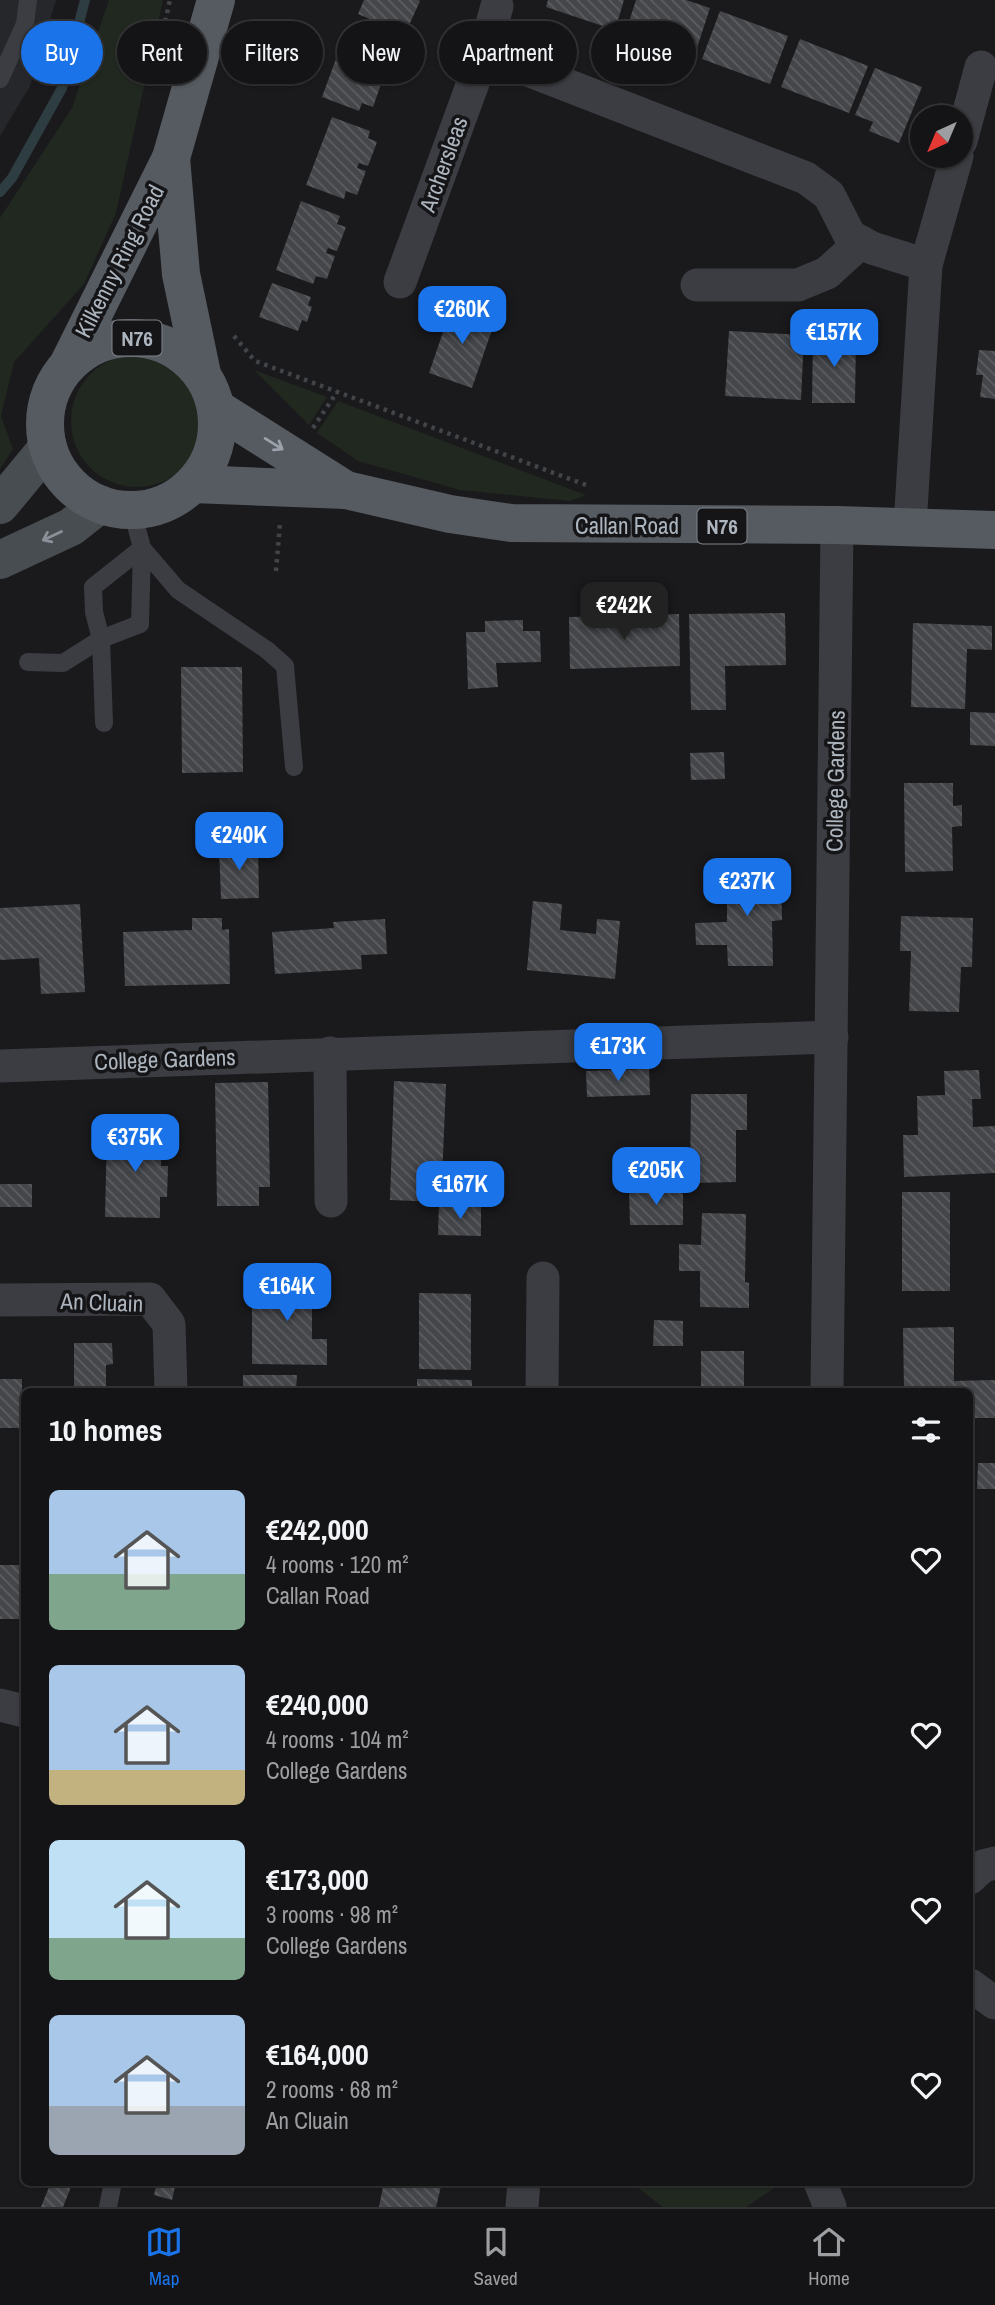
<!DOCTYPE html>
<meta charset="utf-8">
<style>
:root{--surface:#141416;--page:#1d1d1f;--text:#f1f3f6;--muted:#9d9ea1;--line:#333335;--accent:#1a73e8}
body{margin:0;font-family:"Archivo Narrow",sans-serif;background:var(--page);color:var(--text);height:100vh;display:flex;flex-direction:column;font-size:26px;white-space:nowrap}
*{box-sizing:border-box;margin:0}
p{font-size:23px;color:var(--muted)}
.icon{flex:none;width:38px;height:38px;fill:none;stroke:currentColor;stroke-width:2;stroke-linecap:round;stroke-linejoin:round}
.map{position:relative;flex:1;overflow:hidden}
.sheet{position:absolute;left:21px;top:1388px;width:952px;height:798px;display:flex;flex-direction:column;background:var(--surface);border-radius:10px;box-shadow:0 2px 5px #0004,0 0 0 2px var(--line)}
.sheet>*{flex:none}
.banner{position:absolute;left:21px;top:21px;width:954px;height:63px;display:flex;gap:14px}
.needle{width:46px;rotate:224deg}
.fabs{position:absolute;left:910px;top:105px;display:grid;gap:14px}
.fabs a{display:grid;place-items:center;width:63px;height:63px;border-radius:50%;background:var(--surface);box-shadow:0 2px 5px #0004,0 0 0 2px var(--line);font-size:35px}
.price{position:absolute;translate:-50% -60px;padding:0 16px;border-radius:14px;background:var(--accent);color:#fff;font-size:23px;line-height:46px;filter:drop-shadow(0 2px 4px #0008)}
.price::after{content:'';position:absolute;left:50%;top:42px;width:21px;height:16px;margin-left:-10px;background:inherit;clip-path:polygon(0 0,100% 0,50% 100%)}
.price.active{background:#222;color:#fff}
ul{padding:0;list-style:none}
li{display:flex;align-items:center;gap:21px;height:175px;padding:0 28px}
li span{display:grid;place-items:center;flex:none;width:196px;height:140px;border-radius:10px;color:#555}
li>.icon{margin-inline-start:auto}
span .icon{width:84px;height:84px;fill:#fffc;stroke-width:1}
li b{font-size:30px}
h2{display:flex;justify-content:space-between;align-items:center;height:84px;padding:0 28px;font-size:30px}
.pill{padding:0 24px;border-radius:32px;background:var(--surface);box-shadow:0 2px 5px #0004,0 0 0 2px var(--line);font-size:24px;line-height:63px}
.pill.active{background:var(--accent);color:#fff}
.dock{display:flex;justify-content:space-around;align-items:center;height:98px;border-top:2px solid var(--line);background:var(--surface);font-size:19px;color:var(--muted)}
.dock a{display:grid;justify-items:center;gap:4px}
.dock .active{color:var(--accent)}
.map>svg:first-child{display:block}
.built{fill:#26272a}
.grass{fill:#20281f}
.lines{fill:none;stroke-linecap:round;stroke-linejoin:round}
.stream{stroke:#2e3d42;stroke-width:10}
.building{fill:url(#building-back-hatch)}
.path{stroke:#414549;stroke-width:4.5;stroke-dasharray:3.5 5;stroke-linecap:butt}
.lane{stroke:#3b3d42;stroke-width:18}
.street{stroke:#3b3d42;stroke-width:33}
.secondary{stroke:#484d52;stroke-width:38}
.primary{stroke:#565b61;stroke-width:38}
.oneway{stroke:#9ba2ab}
.oneway2{stroke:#899098}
.labels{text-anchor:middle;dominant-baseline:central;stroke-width:7;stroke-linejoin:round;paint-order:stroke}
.shield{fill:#151518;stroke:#7f848c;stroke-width:2}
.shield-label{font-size:21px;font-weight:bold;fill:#acb4bd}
.street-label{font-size:23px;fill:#acb4bd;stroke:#151518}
</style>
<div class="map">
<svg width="995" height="2207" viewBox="0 0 995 2207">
<defs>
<pattern id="building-back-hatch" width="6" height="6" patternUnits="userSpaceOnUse" patternTransform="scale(1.75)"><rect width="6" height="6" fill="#44464a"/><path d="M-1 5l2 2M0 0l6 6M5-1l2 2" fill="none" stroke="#5c5e62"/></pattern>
</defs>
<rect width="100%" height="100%" fill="#1a1a1d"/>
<polygon class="built" points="0,0 56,0 30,86 0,136"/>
<g class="grass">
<polygon points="109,0 163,0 116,213 84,284 14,362 1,416 13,449 0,469 0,218 72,108"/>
<circle cx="137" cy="421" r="66"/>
<polygon points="254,370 327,397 309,425"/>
<polygon points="338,401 586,495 570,501 460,490 358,461 317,433"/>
<polygon points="630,2182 782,2182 782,2183 746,2207 663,2207"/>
</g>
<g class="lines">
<polyline class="stream" points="0,192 12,178 62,88 85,0"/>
</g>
<g class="building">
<polygon points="364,0 418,0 420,1 405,34 358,14"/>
<polygon points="548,0 624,0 615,30 546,7"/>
<polygon points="636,0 686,0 710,8 694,57 625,34"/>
<polygon points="720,11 788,36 770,84 702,59"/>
<polygon points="347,29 386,43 383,51 392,55 383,78 374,75 373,80 381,84 373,107 362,103 359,111 322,97"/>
<polygon points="800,39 868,66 849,113 781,87"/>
<polygon points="875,68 922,87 899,143 869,131 873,122 855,115"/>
<polygon points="332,117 370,131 368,138 377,142 368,166 359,163 357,168 366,171 357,195 346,191 344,199 306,185"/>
<polygon points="301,201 340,216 337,224 346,227 337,251 328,248 326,253 335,256 327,279 316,276 313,284 276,270"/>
<polygon points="272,283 311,297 308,305 312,307 307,322 302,320 298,331 259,317"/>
<polygon points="453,303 496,318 472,388 429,373"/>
<polygon points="729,331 804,335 801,400 725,396"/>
<polygon points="813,335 856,336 855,403 812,403"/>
<polygon points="979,350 995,351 995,399 980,397 983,375 976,375"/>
<polygon points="785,613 786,665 725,666 726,710 691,710 689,614"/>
<polygon points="679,614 680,666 570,669 569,617"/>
<polygon points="523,620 523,631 540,631 541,662 496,663 498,687 468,689 466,632 485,632 485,621"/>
<polygon points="913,623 992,626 992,650 967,649 965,709 911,707"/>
<polygon points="181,667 242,667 243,772 182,773"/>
<polygon points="970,712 995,713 995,746 970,745"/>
<polygon points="724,752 725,779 691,780 690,753"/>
<polygon points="904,783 953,783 953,806 962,805 962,826 952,827 953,871 905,872"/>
<polygon points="258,846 259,898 221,899 219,847"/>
<polygon points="727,870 781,870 782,920 772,921 773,966 728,966 727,945 696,945 695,923 727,922"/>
<polygon points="533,901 562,904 560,930 596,934 597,919 620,921 615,979 527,970"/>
<polygon points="80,904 85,992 41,994 39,958 0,960 0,908"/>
<polygon points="901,916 973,918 972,967 961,967 959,1012 909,1011 911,951 900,951"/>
<polygon points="192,918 222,918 222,930 229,929 230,984 125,986 123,932 192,930"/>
<polygon points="385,919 387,954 361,955 362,969 275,974 272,932 334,928 333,922"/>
<polygon points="649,1069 650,1095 587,1097 586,1071"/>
<polygon points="979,1070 981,1099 972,1099 973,1127 995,1126 995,1173 904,1177 903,1135 918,1135 917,1096 945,1095 944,1071"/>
<polygon points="394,1081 446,1084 441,1202 390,1200"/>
<polygon points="268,1082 270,1187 259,1187 259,1206 217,1206 215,1083"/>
<polygon points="691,1094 747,1094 747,1130 736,1130 736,1182 690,1183"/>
<polygon points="107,1129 162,1130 161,1166 168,1166 167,1197 160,1197 160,1218 105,1217"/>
<rect x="0" y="1184" width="32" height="23"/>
<polygon points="629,1190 683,1190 683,1225 630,1225"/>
<rect x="902" y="1192" width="48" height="99"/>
<polygon points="439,1205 481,1206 481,1236 438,1235"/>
<polygon points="702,1213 746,1214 745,1282 749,1283 749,1308 700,1307 700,1271 679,1271 679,1244 701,1245"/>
<polygon points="252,1281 328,1282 327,1307 312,1306 312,1339 327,1339 327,1365 252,1364"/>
<polygon points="419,1293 471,1294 471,1370 419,1369"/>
<polygon points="654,1320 683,1321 683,1346 653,1346"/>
<polygon points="954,1327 954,1381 995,1380 995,1418 970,1418 970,1391 904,1391 903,1328"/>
<polygon points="74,1343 112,1343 113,1364 106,1365 106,1391 74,1391"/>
<rect x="701" y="1351" width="43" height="40"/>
<polygon points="243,1375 297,1375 296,1391 243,1391"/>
<rect x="0" y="1379" width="22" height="49"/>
<polygon points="417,1379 472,1380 472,1391 417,1391"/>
<polygon points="978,1463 995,1463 995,1489 977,1489"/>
<rect x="0" y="1565" width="24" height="54"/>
<polygon points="51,2182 73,2182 63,2207 41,2207"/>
<polygon points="157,2182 176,2182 172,2200 154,2195"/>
<polygon points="384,2182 442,2182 436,2207 379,2207"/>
</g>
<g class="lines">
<g class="path">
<polyline points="154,71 170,0"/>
<polyline points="234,336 255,361 586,485"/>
<polyline points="313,428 337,392"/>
<polyline points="276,571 280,523"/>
</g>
<g class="lane">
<polyline points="0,79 25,24 28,0"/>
<polyline points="132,510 142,548 178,590 267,650 285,666 294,767"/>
<polyline points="28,662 63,663 101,639 94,612 93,587 142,548"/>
<polyline points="104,723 101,639 140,624 142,548"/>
<polyline points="108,2207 113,2182"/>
</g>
<g class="street">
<polyline points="484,53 806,178 829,195 850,236 872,248 926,265"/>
<polyline points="961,141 981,67"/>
<polyline points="400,282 484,53 497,6"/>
<polyline points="697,285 798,285 827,273 861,242"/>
<polyline points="910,526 926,265 957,156"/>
<polyline points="330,1053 331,1201"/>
<polyline points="0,1066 832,1037"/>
<polyline points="0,1300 150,1299 169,1324 171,1391"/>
<polyline points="542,1391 543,1278"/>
<polyline points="827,1391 837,525"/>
<polyline points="0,1705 24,1711"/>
<polyline points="970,1878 983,1866 995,1863"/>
<polyline points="970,1985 995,2003"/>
<polyline points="820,2182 830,2207"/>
<polyline points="522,2207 524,2182"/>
</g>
<g class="secondary">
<polyline points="0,505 48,447"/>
<polyline points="0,560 71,527 100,504"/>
</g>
<g class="primary">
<polyline points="171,158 181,274 202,374"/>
<circle cx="131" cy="424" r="86"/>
<polyline points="68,365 171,158 216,0"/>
<polyline points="216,408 346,490"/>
<polyline points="193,484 346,490 450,514 511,523 837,525 995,530"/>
</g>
</g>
<defs><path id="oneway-shaft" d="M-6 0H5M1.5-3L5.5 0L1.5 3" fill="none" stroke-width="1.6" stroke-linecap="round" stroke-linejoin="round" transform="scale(1.75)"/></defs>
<use class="oneway" href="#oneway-shaft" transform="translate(274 444) rotate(32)"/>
<use class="oneway2" href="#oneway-shaft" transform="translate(52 536) rotate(155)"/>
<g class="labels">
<g class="shield">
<rect x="112.5" y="320.5" width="49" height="35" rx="5"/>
<rect x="697.5" y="508.5" width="49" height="35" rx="5"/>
</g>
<g class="shield-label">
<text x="137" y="338">N76</text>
<text x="722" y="526">N76</text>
</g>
<g class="street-label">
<text transform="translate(443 164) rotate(-70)">Archersleas</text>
<text transform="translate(119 261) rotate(-63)">Kilkenny Ring Road</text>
<text x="627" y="525">Callan Road</text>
<text transform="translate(835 781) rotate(-89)">College Gardens</text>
<text transform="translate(165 1059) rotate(-2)">College Gardens</text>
<text transform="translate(102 1302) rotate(2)">An Cluain</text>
</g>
</g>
</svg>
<div class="fabs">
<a><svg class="needle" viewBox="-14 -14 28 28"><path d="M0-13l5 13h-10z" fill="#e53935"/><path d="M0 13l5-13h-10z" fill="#9d9ea1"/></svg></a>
</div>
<b class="price" style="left:462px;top:346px">€260K</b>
<b class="price" style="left:834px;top:369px">€157K</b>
<b class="price active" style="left:624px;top:642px">€242K</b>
<b class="price" style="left:239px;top:872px">€240K</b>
<b class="price" style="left:747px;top:918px">€237K</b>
<b class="price" style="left:618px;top:1083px">€173K</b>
<b class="price" style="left:135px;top:1174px">€375K</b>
<b class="price" style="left:656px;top:1207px">€205K</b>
<b class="price" style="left:460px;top:1221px">€167K</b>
<b class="price" style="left:287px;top:1323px">€164K</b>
<div class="banner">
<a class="pill active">Buy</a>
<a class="pill">Rent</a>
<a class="pill">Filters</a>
<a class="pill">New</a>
<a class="pill">Apartment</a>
<a class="pill">House</a>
</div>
<section class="sheet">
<h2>10 homes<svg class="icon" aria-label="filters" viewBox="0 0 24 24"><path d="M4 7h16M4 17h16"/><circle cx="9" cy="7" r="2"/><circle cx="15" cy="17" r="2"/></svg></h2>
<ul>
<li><span style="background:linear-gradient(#a9c7e8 60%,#7fa58c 0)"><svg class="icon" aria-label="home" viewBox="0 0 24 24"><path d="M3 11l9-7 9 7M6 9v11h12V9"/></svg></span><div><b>€242,000</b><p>4 rooms · 120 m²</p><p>Callan Road</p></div><svg class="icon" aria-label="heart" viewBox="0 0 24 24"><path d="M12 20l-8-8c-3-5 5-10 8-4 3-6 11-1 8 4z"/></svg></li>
<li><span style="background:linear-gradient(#a9c7e8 75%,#c2b280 0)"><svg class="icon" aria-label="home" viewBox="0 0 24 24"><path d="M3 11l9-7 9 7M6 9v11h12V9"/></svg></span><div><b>€240,000</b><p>4 rooms · 104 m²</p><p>College Gardens</p></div><svg class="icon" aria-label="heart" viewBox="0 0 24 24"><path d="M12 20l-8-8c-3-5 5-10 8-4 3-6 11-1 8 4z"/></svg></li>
<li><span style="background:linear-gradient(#bfe0f5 70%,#7fa58c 0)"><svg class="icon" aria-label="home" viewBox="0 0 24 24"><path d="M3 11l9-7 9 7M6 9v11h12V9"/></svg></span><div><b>€173,000</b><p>3 rooms · 98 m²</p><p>College Gardens</p></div><svg class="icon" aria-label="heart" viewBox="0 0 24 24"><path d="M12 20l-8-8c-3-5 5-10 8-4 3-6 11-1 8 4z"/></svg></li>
<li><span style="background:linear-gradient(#a9c7e8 65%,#9aa5b1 0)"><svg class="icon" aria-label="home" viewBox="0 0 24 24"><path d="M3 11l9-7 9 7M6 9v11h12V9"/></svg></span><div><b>€164,000</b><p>2 rooms · 68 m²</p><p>An Cluain</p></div><svg class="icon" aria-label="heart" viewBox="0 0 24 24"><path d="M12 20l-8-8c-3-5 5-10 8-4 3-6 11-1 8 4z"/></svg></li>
</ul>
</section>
</div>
<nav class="dock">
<a class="active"><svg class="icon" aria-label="map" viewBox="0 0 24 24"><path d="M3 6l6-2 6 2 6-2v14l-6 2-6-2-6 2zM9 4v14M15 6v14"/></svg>Map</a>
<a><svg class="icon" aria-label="saved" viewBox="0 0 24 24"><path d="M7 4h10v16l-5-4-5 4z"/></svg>Saved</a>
<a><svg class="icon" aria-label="home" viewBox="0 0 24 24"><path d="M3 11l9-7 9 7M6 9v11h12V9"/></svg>Home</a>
</nav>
